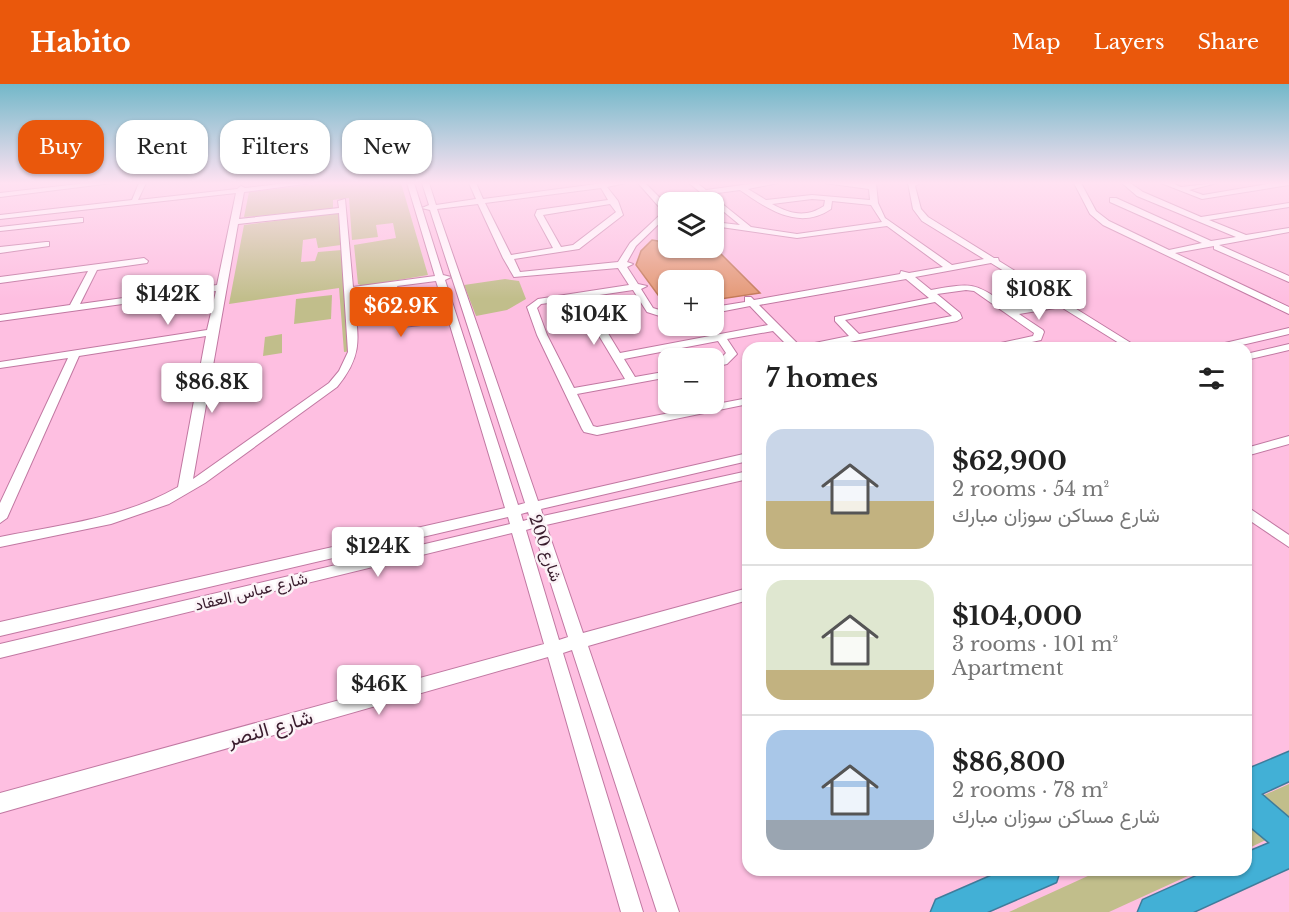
<!DOCTYPE html>
<meta charset="utf-8">
<style>
:root{--surface:#fff;--page:#f6f6f6;--text:#222;--muted:#767676;--line:#e0e0e0;--accent:#ea580c}
body{margin:0;font-family:"Libre Baskerville",Vazirmatn,serif;background:var(--page);color:var(--text);height:100vh;display:flex;flex-direction:column;font-size:22px;white-space:nowrap}
*{box-sizing:border-box;margin:0}
p{font-size:20px;color:var(--muted)}
.icon{flex:none;width:33px;height:33px;fill:none;stroke:currentColor;stroke-width:2;stroke-linecap:round;stroke-linejoin:round}
.map{position:relative;flex:1;overflow:hidden}
.details{position:absolute;left:742px;top:258px;width:510px;height:534px;display:flex;flex-direction:column;background:var(--surface);border-radius:18px;box-shadow:0 2px 4px #0004}
.details>*{flex:none}
.banner{position:absolute;left:18px;top:36px;width:570px;height:54px;display:flex;gap:12px}
.fabs{position:absolute;left:658px;top:108px;display:grid;gap:12px}
.fabs a{display:grid;place-items:center;width:66px;height:66px;border-radius:12px;background:var(--surface);box-shadow:0 2px 4px #0004;font-size:30px}
.price{position:absolute;translate:-50% -51px;padding:0 14px;border-radius:6px;background:#fff;color:#222;font-size:20px;line-height:39px;filter:drop-shadow(0 2px 3px #0008)}
.price::after{content:'';position:absolute;left:50%;top:36px;width:18px;height:14px;margin-left:-9px;background:inherit;clip-path:polygon(0 0,100% 0,50% 100%)}
.price.selected{background:var(--accent);color:#fff}
ul{padding:0;list-style:none}
li{display:flex;align-items:center;gap:18px;height:150px;padding:0 24px}
li+li{border-top:2px solid var(--line)}
li span{display:grid;place-items:center;flex:none;width:168px;height:120px;border-radius:18px;color:#555}
li>.icon{margin-inline-start:auto}
span .icon{width:72px;height:72px;fill:#fffc;stroke-width:1}
li b{font-size:26px}
h2{display:flex;justify-content:space-between;align-items:center;height:72px;padding:0 24px;font-size:26px}
.chip{padding:0 21px;border-radius:18px;background:var(--surface);box-shadow:0 2px 4px #0004;font-size:21px;line-height:54px}
.chip.selected{background:var(--accent);color:#fff}
header{display:flex;align-items:center;gap:36px;box-sizing:border-box;height:84px;padding:0 30px;background:var(--accent);color:#fff}
header strong{font-size:28px}
nav{display:flex;gap:33px;margin-inline-start:auto;font-size:21px}
.map>svg:first-child{display:block}
.green{fill:#c1be8b}
.building{fill:#e49976;stroke:#c27856;stroke-width:1.5}
.lines{fill:none;stroke-linecap:round;stroke-linejoin:round}
.minor-casing{stroke:#c178a2;stroke-width:2}
.highway-casing{stroke:#3f7c9b;stroke-width:3}
.minor{fill:#fff;fill-rule:evenodd}
.highway{fill:#42b0d6;fill-rule:evenodd}
.labels{text-anchor:middle;dominant-baseline:central;stroke-width:5;stroke-linejoin:round;paint-order:stroke}
.street-label{font-size:16px;fill:#391c2d;stroke:#fbf3f7}
.near-street-label{font-size:20px;fill:#391c2d;stroke:#fbf3f7}
</style>
<header>
<strong>Habito</strong>
<nav><a>Map</a><a>Layers</a><a>Share</a></nav>
</header>
<div class="map">
<svg width="1289" height="828" viewBox="0 0 1289 828">
<rect width="100%" height="100%" fill="#febfe1"/>
<g class="green">
<polygon points="326,99 401,99 428,191 363,202 358,200 354,161 396,154 393,139 376,141 378,153 352,156 349,114 333,116 333,124 338,125 244,133 249,108"/>
<polygon points="334,129 340,130 341,161 318,164 316,154 303,156 301,178 315,177 318,168 342,166 352,267 344,268 339,204 229,220 244,141"/>
<polygon points="505,195 519,197 526,215 507,226 476,232 464,201"/>
<polygon points="332,211 331,235 294,240 296,215"/>
<polygon points="282,250 282,269 263,272 265,253"/>
<polygon points="1289,700 1289,745 1247,765 1246,719"/>
<polygon points="1101,786 1201,786 1109,828 1009,828"/>
</g>
<polygon class="building" points="652,156 669,159 669,164 690,164 721,170 760,209 714,216 714,196 669,196 669,226 636,181 641,167"/>
<g class="lines">
<g class="minor-casing">
<g id="minor">
<polygon points="87,99 112,99 0,113 0,109"/>
<path d="M139 99H146L138 116 237 105 241 102 245 104 287 99H312L244 108 239 135 339 124 338 117 345 115 353 203 435 192 407 99H414L443 191 451 193 445 196 518 421 525 419 430 126 422 124 429 121 422 99H429L436 121 476 115 469 99H476L483 115 604 99H626L607 103 618 117 623 131 579 165 514 175 520 188 618 178 630 159 662 129 660 124 638 99H645L667 121 669 130 636 162 627 178 633 180 627 183 638 200 647 202 641 205 653 224 669 229V235L647 228 633 206 586 213 620 269 768 241 750 222 714 229V223L745 218V213H751L754 216 900 190 901 187 909 189 943 183 887 142 797 154 714 142V138L740 141 689 99H697L706 106 757 99H778L748 105 766 116 812 111 870 116 869 105 825 99H876L878 119 885 134 952 181 984 175 922 137 913 125 908 99H920L915 102 921 125 928 133 994 174H998L999 177 1139 264H1127L1061 223 1019 230 1043 246 1044 248 1041 256 1005 264H986L987 262 1033 252 1034 249 974 207 966 206 937 210 960 229 962 234 957 237 819 264H790L773 247 727 255 737 270 727 280 714 283V277L719 276 726 269 718 257 624 275 635 293 669 287V293L577 310 593 342 597 343 748 314V320L597 351 584 348 582 345 537 251 527 223 538 215 629 201 618 184 514 193 503 174 478 120 437 125 538 417 748 369V377L541 425 543 432 748 387V395L546 441 583 549 748 504V516L588 562 679 828H657L572 566 563 569 643 828H621L548 573 0 729V709L544 560 512 449 0 574V560L510 440 508 433 0 552V538L505 424 449 238 402 243 389 203 353 208C357 250 366 268 337 303L205 399 169 420 111 440 0 463V453C60 441 124 434 178 403L206 252 79 272 7 434 0 439V419L68 274 0 284V278L207 246 216 207 0 237V231L70 221 88 187 0 199V193L144 174 148 177 147 179 97 186 80 220 217 201 236 109 0 135V131L132 116ZM601 104 608 116 537 126 535 131 553 164 511 171 485 119ZM740 106C767 125 799 147 831 125L832 117 871 121 882 138 797 150 751 143 710 110ZM812 115 825 116 824 122C806 134 790 130 772 120ZM610 120 616 128 573 161 561 163 543 131ZM339 129 348 268 339 287 329 299 193 395 238 140ZM991 179 1054 218 1013 225C974 199 977 198 931 206L915 193ZM906 195 929 214 835 233V237L849 252 800 262 759 221ZM436 197 447 232 410 237 397 202ZM577 215 625 295 574 304 547 251 537 224 541 220ZM935 218 952 232 859 250 845 236ZM528 428 530 435 523 437 521 430ZM533 444 568 553 559 556 526 446Z"/>
<polygon points="1074,99 1081,99 1096,127 1109,137 1169,166 1202,159 1110,118 1110,114 1116,114 1211,157 1236,153 1137,112 1122,99 1130,99 1143,108 1201,133 1289,119 1289,123 1209,136 1246,151 1289,144 1289,148 1219,161 1289,192 1289,198 1214,165 1214,162 1175,169 1289,223 1289,230 1103,141 1090,130"/>
<polygon points="1161,99 1172,99 1181,103 1217,99 1189,106 1203,111 1274,99 1289,99 1289,101 1202,115"/>
<polygon points="80,134 83,134 83,138 0,147 0,143"/>
<polygon points="46,158 49,158 49,162 0,169 0,163"/>
<polygon points="1289,244 1289,250 1229,264 1211,264 1212,262"/>
<polygon points="1289,260 1289,266 1246,276 1246,270"/>
<polygon points="1289,352 1289,360 1246,372 1246,364"/>
<polygon points="1246,422 1289,451 1289,463 1246,434"/>
</g>
</g>
<g class="highway-casing">
<g id="highway">
<polygon points="1289,668 1289,697 1261,710 1289,734 1289,784 1193,828 1138,828 1143,816 1210,786 1246,786 1246,769 1270,759 1246,739 1246,686"/>
<polygon points="1005,786 1060,786 1056,798 987,828 931,828 936,816"/>
</g>
</g>
<use href="#minor" class="minor"/>
<use href="#highway" class="highway"/>
</g>
<linearGradient id="sky" x2="0" y2="1"><stop stop-color="#73b8c9"/><stop offset="0.46" stop-color="#ffe2f2"/><stop offset="1" stop-color="#ffe2f2" stop-opacity="0"/></linearGradient>
<rect width="1289" height="215" fill="url(#sky)"/>
<g class="labels">
<g class="street-label">
<text transform="translate(546 464) rotate(71)">شارع 200</text>
<text transform="translate(251 507) rotate(-14)">شارع عباس العقاد</text>
</g>
<g class="near-street-label">
<text transform="translate(270 644) rotate(-16)">شارع النصر</text>
</g>
</g>
</svg>
<div class="fabs">
<a><svg class="icon" aria-label="layers" viewBox="0 0 24 24"><path d="M12 4l9 5-9 5-9-5zM3 14l9 5 9-5"/></svg></a>
<a>+</a>
<a>−</a>
</div>
<b class="price" style="left:1039px;top:237px">$108K</b>
<b class="price" style="left:168px;top:242px">$142K</b>
<b class="price selected" style="left:401px;top:254px">$62.9K</b>
<b class="price" style="left:594px;top:262px">$104K</b>
<b class="price" style="left:212px;top:330px">$86.8K</b>
<b class="price" style="left:378px;top:494px">$124K</b>
<b class="price" style="left:379px;top:632px">$46K</b>
<div class="banner">
<a class="chip selected">Buy</a>
<a class="chip">Rent</a>
<a class="chip">Filters</a>
<a class="chip">New</a>
</div>
<section class="details">
<h2>7 homes<svg class="icon" aria-label="filters" viewBox="0 0 24 24"><path d="M4 7h16M4 17h16"/><circle cx="9" cy="7" r="2"/><circle cx="15" cy="17" r="2"/></svg></h2>
<ul>
<li><span style="background:linear-gradient(#c9d6e8 60%,#c2b280 0)"><svg class="icon" aria-label="home" viewBox="0 0 24 24"><path d="M3 11l9-7 9 7M6 9v11h12V9"/></svg></span><div><b>$62,900</b><p>2 rooms · 54 m²</p><p>شارع مساكن سوزان مبارك</p></div></li>
<li><span style="background:linear-gradient(#dfe7d0 75%,#c2b280 0)"><svg class="icon" aria-label="home" viewBox="0 0 24 24"><path d="M3 11l9-7 9 7M6 9v11h12V9"/></svg></span><div><b>$104,000</b><p>3 rooms · 101 m²</p><p>Apartment</p></div></li>
<li><span style="background:linear-gradient(#a9c7e8 75%,#9aa5b1 0)"><svg class="icon" aria-label="home" viewBox="0 0 24 24"><path d="M3 11l9-7 9 7M6 9v11h12V9"/></svg></span><div><b>$86,800</b><p>2 rooms · 78 m²</p><p>شارع مساكن سوزان مبارك</p></div></li>
</ul>
</section>
</div>
